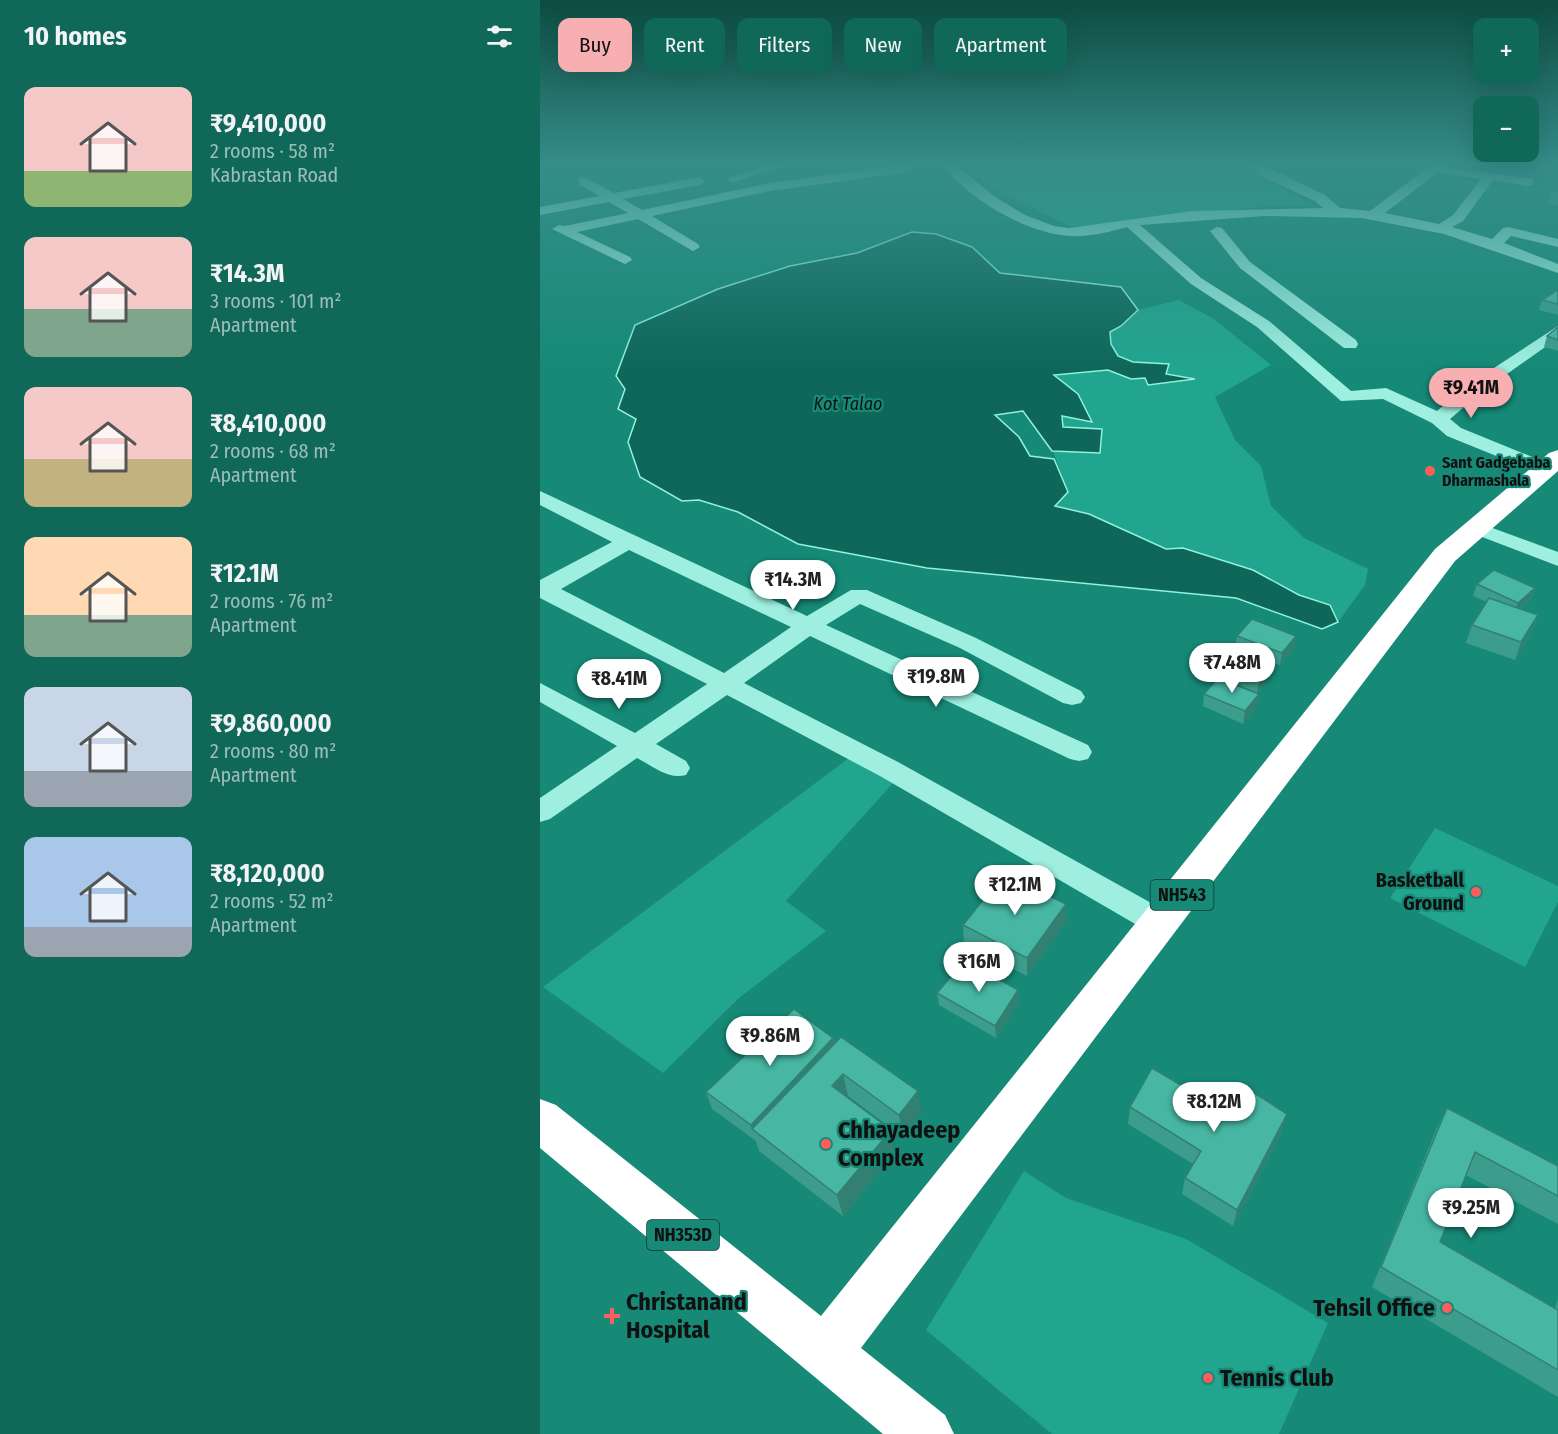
<!DOCTYPE html>
<meta charset="utf-8">
<style>
:root{--surface:#106859;--page:#1e7062;--text:#f1f3f6;--muted:#9cbeba;--accent:#f7afb2}
body{margin:0;font-family:"Fira Sans Condensed",sans-serif;background:var(--page);color:var(--text);height:100vh;display:flex;flex-direction:column;font-size:22px;white-space:nowrap}
*{box-sizing:border-box;margin:0}
p{font-size:20px;color:var(--muted)}
.icon{flex:none;width:33px;height:33px;fill:none;stroke:currentColor;stroke-width:2;stroke-linecap:round;stroke-linejoin:round}
.map{position:relative;flex:1;overflow:hidden}
.drawer{display:flex;flex-direction:column;background:var(--surface);width:540px}
.drawer>*{flex:none}
.banner{position:absolute;left:18px;top:18px;width:570px;height:54px;display:flex;gap:12px}
.tools{position:absolute;left:933px;top:18px;display:grid;gap:12px}
.tools a{display:grid;place-items:center;width:66px;height:66px;border-radius:12px;background:var(--surface);box-shadow:0 6px 24px #0002;font-size:30px}
.price{position:absolute;translate:-50% -51px;padding:0 14px;border-radius:21px;background:#fff;color:#222;font-size:20px;line-height:39px;filter:drop-shadow(0 2px 3px #0008)}
.price::after{content:'';position:absolute;left:50%;top:36px;width:18px;height:14px;margin-left:-9px;background:inherit;clip-path:polygon(0 0,100% 0,50% 100%)}
.price.on{background:var(--accent);color:#111}
ul{padding:0;list-style:none}
li{display:flex;align-items:center;gap:18px;height:150px;padding:0 24px}
li span{display:grid;place-items:center;flex:none;width:168px;height:120px;border-radius:12px;color:#555}
li>.icon{margin-inline-start:auto}
span .icon{width:72px;height:72px;fill:#fffc;stroke-width:1}
li b{font-size:26px}
h2{display:flex;justify-content:space-between;align-items:center;height:72px;padding:0 24px;font-size:26px}
.chip{padding:0 21px;border-radius:12px;background:var(--surface);box-shadow:0 6px 24px #0002;font-size:21px;line-height:54px}
.chip.on{background:var(--accent);color:#111}
main{display:flex;flex:1;min-height:0}
.map>svg:first-child{display:block}
.green{fill:#21a58e}
.water{fill:#0e6759;stroke:#90f2df;stroke-width:1.5}
.lines{fill:none;stroke-linecap:round;stroke-linejoin:round}
.minor{fill:#9eefe0;fill-rule:evenodd}
.highway{fill:#fff;fill-rule:evenodd}
.wall{fill:#3d9d8c}
.shaded-wall{fill:#328072}
.building{fill:#47b7a3;stroke:#328072;stroke-width:1.5}
.poi-dot{fill:#ff5c5e;stroke:#168a77;stroke-width:2}
.labels{text-anchor:middle;dominant-baseline:central;stroke-width:4.5;stroke-linejoin:round;paint-order:stroke}
.far-poi-label{font-size:16px;font-weight:bold;fill:#111;stroke:#168a77;text-anchor:start}
.far-water-label{font-size:18px;font-style:italic;fill:#111;stroke:#168a77}
.shield{fill:#168a77;stroke:#123530;stroke-width:1.5}
.shield-label{font-size:18px;font-weight:bold;fill:#111}
.poi-label{font-size:20px;font-weight:bold;fill:#111;stroke:#168a77;text-anchor:end}
.near-poi-label{font-size:24px;font-weight:bold;fill:#111;stroke:#168a77;text-anchor:start}
</style>
<main>
<section class="drawer">
<h2>10 homes<svg class="icon" aria-label="filters" viewBox="0 0 24 24"><path d="M4 7h16M4 17h16"/><circle cx="9" cy="7" r="2"/><circle cx="15" cy="17" r="2"/></svg></h2>
<ul>
<li><span style="background:linear-gradient(#f6c9c9 70%,#8fb573 0)"><svg class="icon" aria-label="home" viewBox="0 0 24 24"><path d="M3 11l9-7 9 7M6 9v11h12V9"/></svg></span><div><b>₹9,410,000</b><p>2 rooms · 58 m²</p><p>Kabrastan Road</p></div></li>
<li><span style="background:linear-gradient(#f6c9c9 60%,#7fa58c 0)"><svg class="icon" aria-label="home" viewBox="0 0 24 24"><path d="M3 11l9-7 9 7M6 9v11h12V9"/></svg></span><div><b>₹14.3M</b><p>3 rooms · 101 m²</p><p>Apartment</p></div></li>
<li><span style="background:linear-gradient(#f6c9c9 60%,#c2b280 0)"><svg class="icon" aria-label="home" viewBox="0 0 24 24"><path d="M3 11l9-7 9 7M6 9v11h12V9"/></svg></span><div><b>₹8,410,000</b><p>2 rooms · 68 m²</p><p>Apartment</p></div></li>
<li><span style="background:linear-gradient(#ffd9b3 65%,#7fa58c 0)"><svg class="icon" aria-label="home" viewBox="0 0 24 24"><path d="M3 11l9-7 9 7M6 9v11h12V9"/></svg></span><div><b>₹12.1M</b><p>2 rooms · 76 m²</p><p>Apartment</p></div></li>
<li><span style="background:linear-gradient(#c9d6e8 70%,#9aa5b1 0)"><svg class="icon" aria-label="home" viewBox="0 0 24 24"><path d="M3 11l9-7 9 7M6 9v11h12V9"/></svg></span><div><b>₹9,860,000</b><p>2 rooms · 80 m²</p><p>Apartment</p></div></li>
<li><span style="background:linear-gradient(#a9c7e8 75%,#9aa5b1 0)"><svg class="icon" aria-label="home" viewBox="0 0 24 24"><path d="M3 11l9-7 9 7M6 9v11h12V9"/></svg></span><div><b>₹8,120,000</b><p>2 rooms · 52 m²</p><p>Apartment</p></div></li>
</ul>
</section>
<div class="map">
<svg width="1018" height="1434" viewBox="0 0 1018 1434">
<rect width="100%" height="100%" fill="#168a77"/>
<g class="green">
<polygon points="427,165 707,165 721,177 775,206 729,206 531,227 453,188"/>
<polygon points="639,300 674,319 731,365 675,397 695,440 721,466 731,506 764,538 828,569 825,585 798,622 790,605 759,595 713,570 643,548 626,549 549,514 514,506 528,492 513,451 559,453 562,430 523,427 521,416 551,422 538,394 513,375 568,370 592,363 578,357 570,339 570,332 581,326 598,310"/>
<polygon points="313,755 355,781 246,901 286,931 199,998 123,1073 3,987"/>
<polygon points="895,828 1018,886 1018,902 985,967 850,898"/>
<polygon points="484,1171 526,1198 646,1239 788,1323 739,1434 512,1434 386,1330"/>
</g>
<polygon class="water" points="372,232 396,234 432,247 460,273 581,287 598,310 581,326 570,332 571,344 578,356 593,362 629,364 626,374 655,379 608,385 605,378 591,379 568,370 514,375 538,394 552,422 522,416 523,427 562,429 560,453 512,451 483,411 455,415 479,437 490,456 514,459 528,492 515,506 549,514 626,549 643,548 713,570 759,595 790,605 798,622 782,629 696,598 387,568 258,544 198,512 159,500 142,501 100,477 88,442 96,419 78,409 85,389 76,376 95,325 178,289 250,266 317,253"/>
<g class="lines">
<g class="minor">
<polygon points="227,165 246,165 192,183 186,179"/>
<polygon points="364,165 375,168 369,172 230,191 112,216 158,244 160,247 153,251 98,219 37,232 90,257 92,260 85,264 12,229 19,225 25,226 88,213 69,202 0,215 0,207 59,196 39,184 39,178 44,177 74,193 160,177 166,181 160,185 83,199 102,210 230,183"/>
<path d="M403 165H416L454 196 485 215 514 226 529 228 652 211 783 208 775 201 717 174 709 165H722L785 195 800 208 830 211 891 165 993 179V185L988 186 953 180 923 221 912 227 952 239 963 228 968 227 1018 239V247L971 236 964 243 1018 264V273L904 234 822 218 724 216 600 225 661 278 729 321 811 391 846 388 897 411 931 383 1018 326V338L943 391 910 419 921 428 1012 465 1015 469 1005 475 998 473 907 436 892 423 843 399 801 401 717 327 651 284 587 227C569 232 550 237 531 236 488 234 429 200 403 165ZM898 172 941 179 913 215 899 224 845 213Z"/>
<polygon points="677,227 682,228 710,262 816,340 818,344 816,348 804,348 700,268 670,231"/>
<path d="M0 491 267 616 311 590H327L436 638 541 691 545 697 541 703 532 705 523 703 420 648 320 604 286 625 548 745 552 752 548 759 539 761 530 759 270 636 204 683 358 762 631 914 635 923 631 932 620 935 609 932 340 776 187 695 116 744 146 761 150 768 146 775C128 780 113 766 97 758L10 819 0 822V798L77 746 0 702V683L95 733 167 684 0 598V580L72 542 0 505ZM89 550 251 627 184 673 21 589Z"/>
<polygon points="936,522 1018,552 1018,566 929,532 925,528 929,524"/>
</g>
<polygon class="highway" points="1018,450 1018,471 915,561 321,1348 405,1415 414,1434 343,1434 0,1148 0,1099 16,1105 281,1316 895,549 1009,453"/>
</g>
<g class="wall">
<polygon points="1018,187 1018,206 1008,203 1012,190"/>
<polygon points="1018,291 1018,315 999,310 1002,300"/>
<polygon points="1018,327 1018,351 1004,347 1007,336"/>
<polygon points="937,584 995,588 990,600 980,609 998,615 991,633 975,660 926,643 932,625 947,602 933,596"/>
<polygon points="697,636 754,648 740,665 695,648"/>
<polygon points="675,660 728,671 726,683 717,693 673,673"/>
<polygon points="664,694 717,706 703,724 663,706"/>
<polygon points="526,922 487,976 424,943 423,925"/>
<polygon points="478,990 479,1002 456,1038 399,1005 397,993"/>
<polygon points="293,1038 295,1044 382,1113 363,1137 308,1096 307,1097 355,1151 303,1216 219,1151 216,1141 172,1109 166,1092"/>
<polygon points="590,1107 685,1111 742,1131 693,1226 642,1194 645,1178 653,1164 588,1124"/>
<polygon points="907,1108 1018,1166 1018,1224 926,1175 900,1242 1015,1308 1018,1299 1018,1397 832,1287 896,1130"/>
</g>
<g class="shaded-wall">
<polygon points="995,588 990,600 973,615 978,603"/>
<polygon points="998,615 991,633 975,660 981,642"/>
<polygon points="756,636 754,648 740,665 742,653"/>
<polygon points="728,671 726,683 717,693 719,681"/>
<polygon points="719,694 717,706 703,724 705,711"/>
<polygon points="526,904 526,922 487,976 487,958"/>
<polygon points="478,990 479,1002 456,1038 455,1026"/>
<polygon points="293,1038 297,1055 212,1130 211,1125"/>
<polygon points="303,1074 308,1096 297,1108 292,1086"/>
<polygon points="378,1091 382,1113 363,1137 359,1115"/>
<polygon points="747,1114 742,1131 693,1226 697,1210"/>
<polygon points="351,1130 355,1151 303,1216 297,1195"/>
</g>
<g class="building">
<polygon points="1018,187 1018,191 1012,190"/>
<polygon points="1016,291 1018,291 1018,304 1002,300"/>
<polygon points="1018,327 1018,340 1007,336"/>
<polygon points="954,570 995,588 978,603 937,584"/>
<polygon points="949,598 998,615 981,642 932,625"/>
<polygon points="712,619 756,636 742,653 697,636"/>
<polygon points="684,651 728,671 719,681 675,660"/>
<polygon points="678,678 719,694 705,711 664,694"/>
<polygon points="464,874 526,904 487,958 423,925"/>
<polygon points="425,960 478,990 455,1026 397,993"/>
<polygon points="254,1009 293,1038 211,1125 166,1092"/>
<polygon points="301,1037 378,1091 359,1115 303,1074 292,1086 351,1130 297,1195 212,1129"/>
<polygon points="612,1068 685,1111 702,1085 747,1114 697,1210 645,1178 661,1151 590,1107"/>
<polygon points="907,1108 1018,1166 1018,1196 935,1152 900,1242 1018,1310 1018,1370 841,1267"/>
</g>
<linearGradient id="sky" x2="0" y2="1"><stop stop-color="#0c4c41"/><stop offset="0.45" stop-color="#368d8a"/><stop offset="1" stop-color="#368d8a" stop-opacity="0"/></linearGradient>
<rect width="1018" height="366" fill="url(#sky)"/>
<g class="poi-dot">
<circle cx="890" cy="471" r="6"/>
<circle cx="936" cy="892" r="6"/>
<circle cx="286" cy="1144" r="6"/>
<circle cx="907" cy="1308" r="6"/>
<path d="M69 1307h6v6h6v6h-6v6h-6v-6h-6v-6h6z"/>
<circle cx="668" cy="1378" r="6"/>
</g>
<g class="labels">
<g class="far-poi-label">
<text x="902" y="462">Sant Gadgebaba<tspan x="902" dy="18">Dharmashala</tspan></text>
</g>
<g class="far-water-label">
<text x="308" y="404">Kot Talao</text>
</g>
<g class="shield">
<rect x="610.5" y="880" width="63" height="30" rx="4.5"/>
<rect x="107" y="1220" width="72" height="30" rx="4.5"/>
</g>
<g class="shield-label">
<text x="642" y="895">NH543</text>
<text x="143" y="1235">NH353D</text>
</g>
<g class="poi-label">
<text x="924" y="880">Basketball<tspan x="924" dy="23">Ground</tspan></text>
</g>
<g class="near-poi-label">
<text x="298" y="1130">Chhayadeep<tspan x="298" dy="28">Complex</tspan></text>
<text x="86" y="1302">Christanand<tspan x="86" dy="28">Hospital</tspan></text>
<text x="895" y="1308" text-anchor="end">Tehsil Office</text>
<text x="680" y="1378">Tennis Club</text>
</g>
</g>
</svg>
<div class="tools">
<a>+</a>
<a>−</a>
</div>
<b class="price on" style="left:931px;top:419px">₹9.41M</b>
<b class="price" style="left:253px;top:611px">₹14.3M</b>
<b class="price" style="left:692px;top:694px">₹7.48M</b>
<b class="price" style="left:396px;top:708px">₹19.8M</b>
<b class="price" style="left:79px;top:710px">₹8.41M</b>
<b class="price" style="left:475px;top:916px">₹12.1M</b>
<b class="price" style="left:439px;top:993px">₹16M</b>
<b class="price" style="left:230px;top:1067px">₹9.86M</b>
<b class="price" style="left:674px;top:1133px">₹8.12M</b>
<b class="price" style="left:931px;top:1239px">₹9.25M</b>
<div class="banner">
<a class="chip on">Buy</a>
<a class="chip">Rent</a>
<a class="chip">Filters</a>
<a class="chip">New</a>
<a class="chip">Apartment</a>
</div>
</div>
</main>
